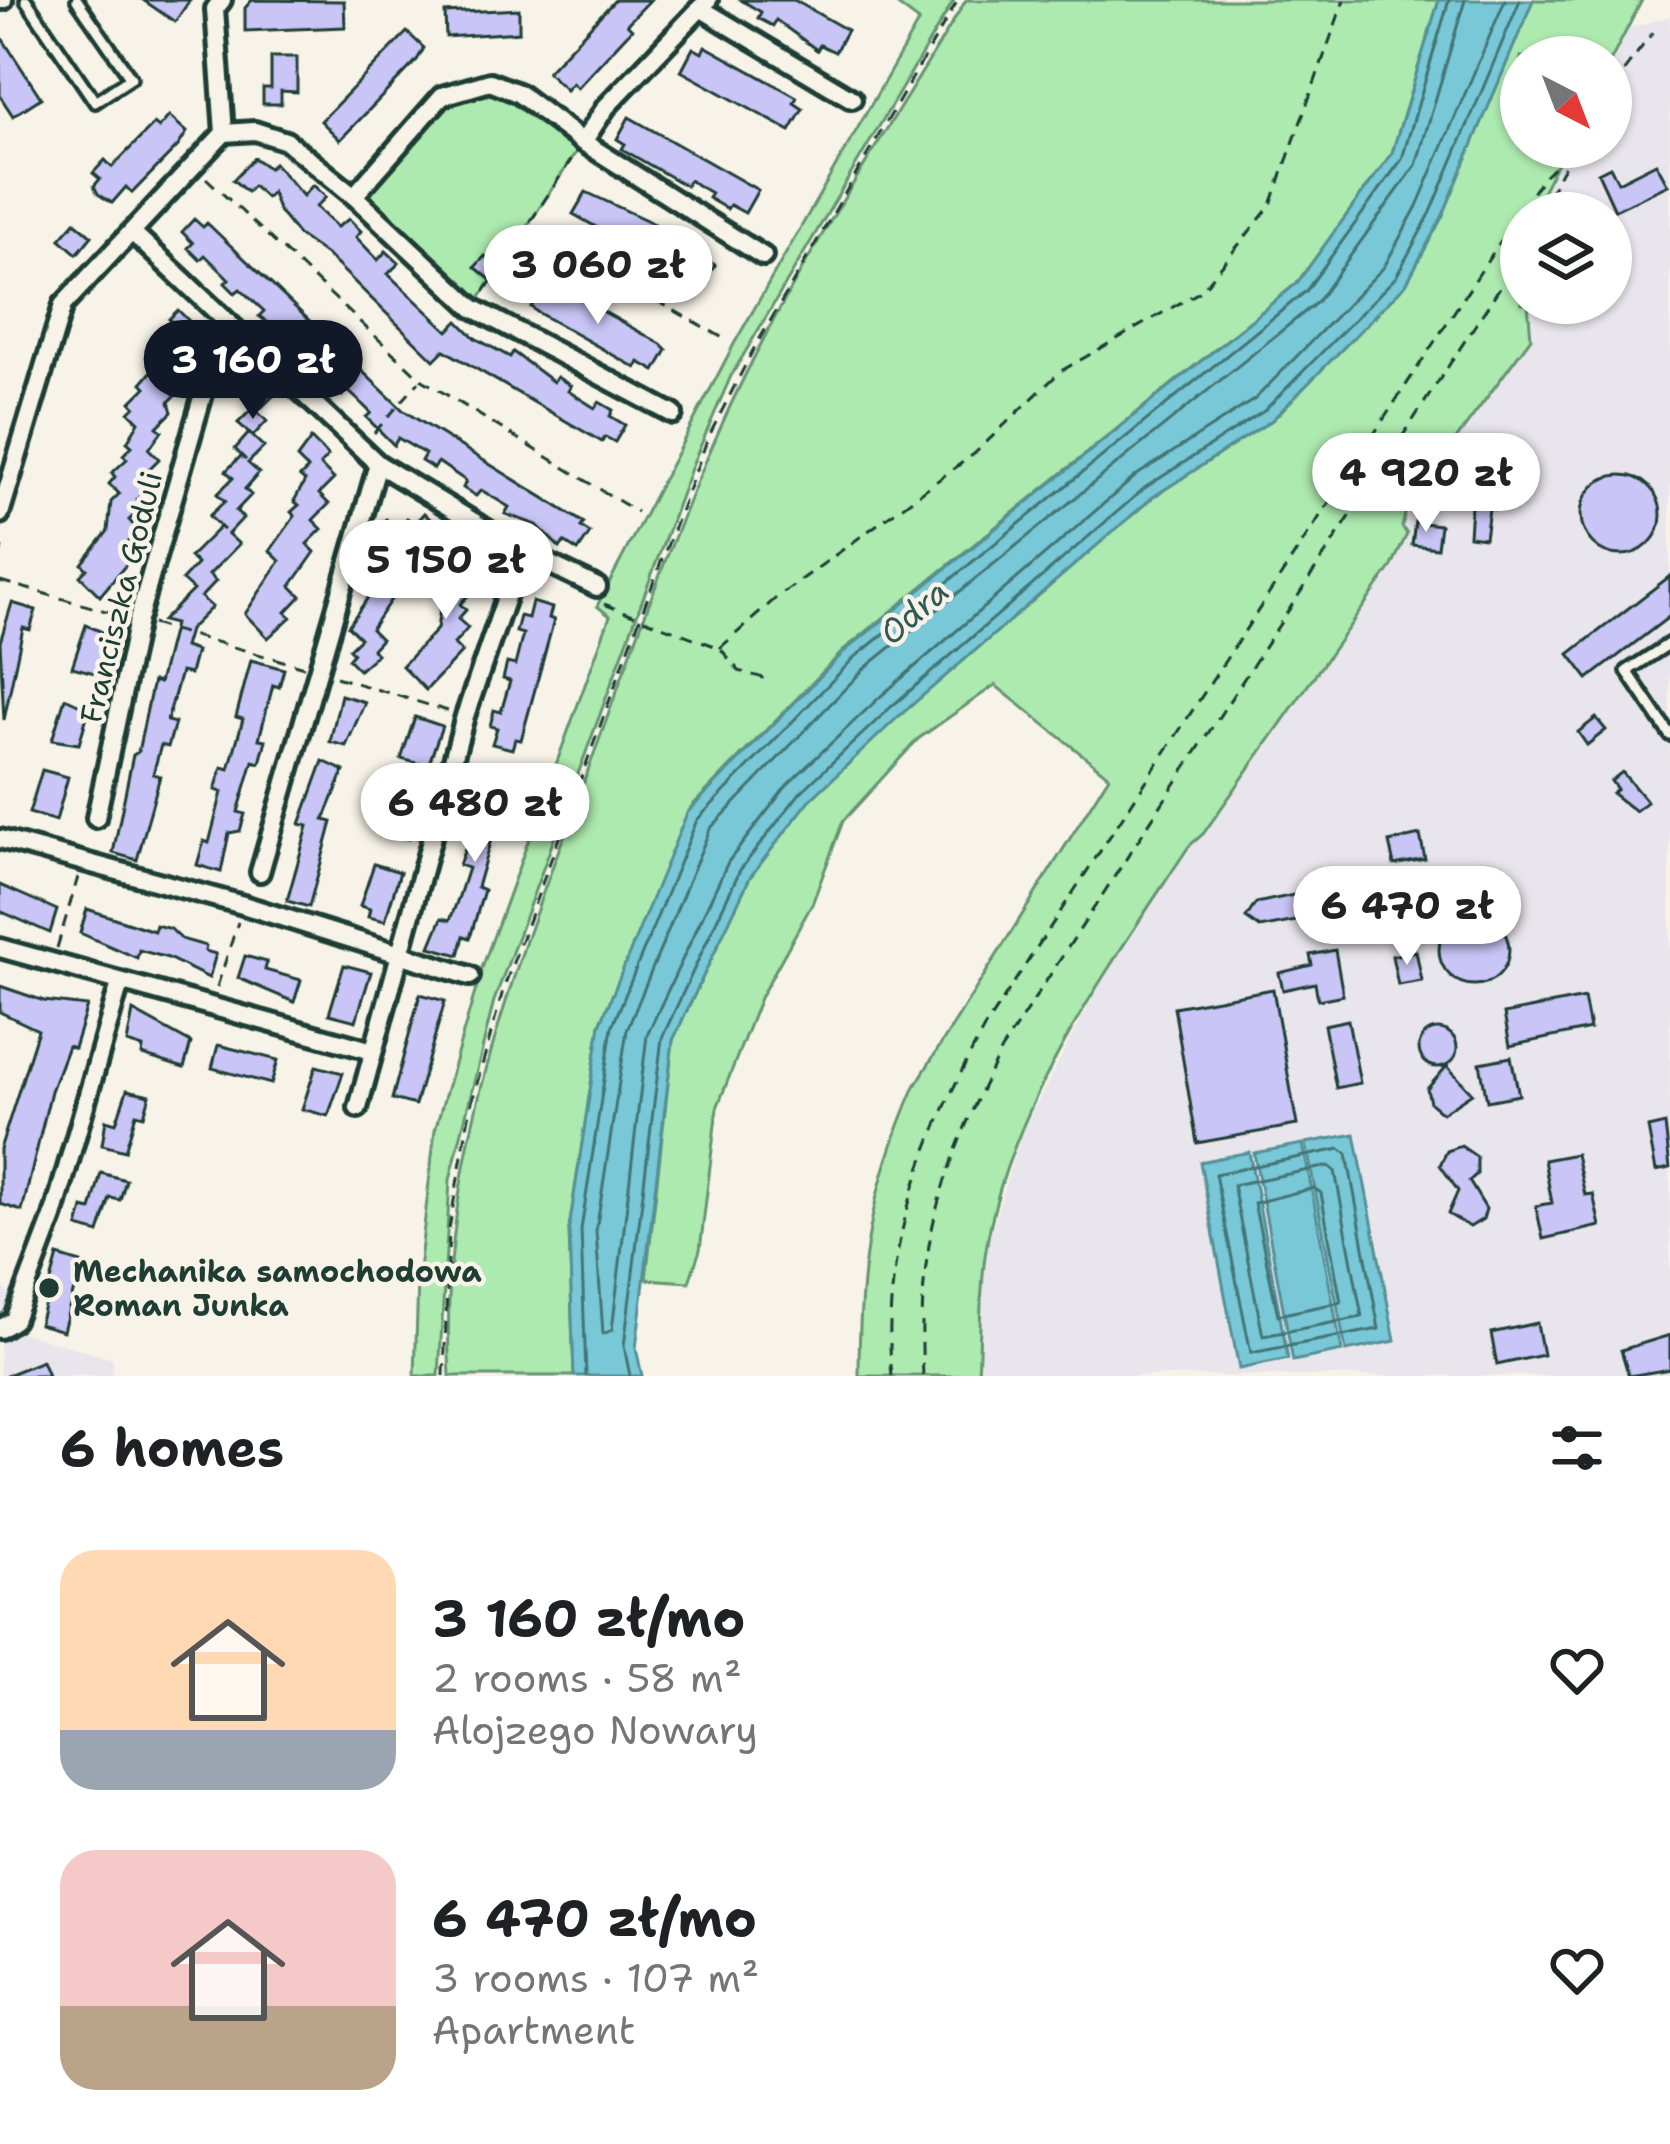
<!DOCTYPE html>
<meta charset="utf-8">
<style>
:root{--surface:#fff;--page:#f6f6f6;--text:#202124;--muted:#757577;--accent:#111827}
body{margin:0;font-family:"Shantell Sans",sans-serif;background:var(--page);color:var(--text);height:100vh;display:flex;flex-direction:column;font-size:45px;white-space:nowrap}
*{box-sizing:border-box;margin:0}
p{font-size:39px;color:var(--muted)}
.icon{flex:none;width:66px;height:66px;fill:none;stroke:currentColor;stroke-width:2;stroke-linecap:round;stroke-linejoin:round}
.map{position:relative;height:1376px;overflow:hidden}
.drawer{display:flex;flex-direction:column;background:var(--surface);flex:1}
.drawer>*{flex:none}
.needle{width:78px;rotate:138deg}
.fabs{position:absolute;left:1500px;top:36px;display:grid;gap:24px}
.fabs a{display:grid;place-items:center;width:132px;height:132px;border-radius:50%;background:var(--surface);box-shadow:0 3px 9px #0004;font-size:60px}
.price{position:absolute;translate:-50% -102px;padding:0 27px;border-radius:42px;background:#fff;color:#222;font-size:39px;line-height:78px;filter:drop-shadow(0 3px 6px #0008)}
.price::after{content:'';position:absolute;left:50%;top:72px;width:36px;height:27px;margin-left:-18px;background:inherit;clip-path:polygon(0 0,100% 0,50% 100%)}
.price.active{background:var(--accent);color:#fff}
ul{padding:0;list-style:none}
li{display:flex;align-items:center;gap:36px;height:300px;padding:0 60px}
li span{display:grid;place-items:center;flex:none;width:336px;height:240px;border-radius:36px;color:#555}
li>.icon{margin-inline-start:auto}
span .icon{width:144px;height:144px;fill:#fffc;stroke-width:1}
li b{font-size:51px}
h2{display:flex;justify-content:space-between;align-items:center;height:144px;padding:0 60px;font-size:51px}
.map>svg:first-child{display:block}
.built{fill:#e9e5ec}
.green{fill:#adeaaf;stroke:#669472;stroke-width:3}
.water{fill:#79c8d7;stroke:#559096;stroke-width:3}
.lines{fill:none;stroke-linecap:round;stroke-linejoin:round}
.shore{stroke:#437575;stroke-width:3}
.building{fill:#c9c5f7;stroke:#1f3d34;stroke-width:3}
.lane-casing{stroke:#1f3d34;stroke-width:18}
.street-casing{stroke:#1f3d34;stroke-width:26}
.path{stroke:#1f3d34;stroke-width:3;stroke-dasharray:12 9;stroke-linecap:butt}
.lane{stroke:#f7f3e8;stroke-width:9}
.street{stroke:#f7f3e8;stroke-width:16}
.poi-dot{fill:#1f3d34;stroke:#f7f3e8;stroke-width:4.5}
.labels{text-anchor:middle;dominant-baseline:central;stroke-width:9;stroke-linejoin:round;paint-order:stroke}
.street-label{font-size:30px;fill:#1f3d34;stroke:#f7f3e8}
.poi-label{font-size:30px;font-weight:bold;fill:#1f3d34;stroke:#f7f3e8;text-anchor:start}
.water-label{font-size:33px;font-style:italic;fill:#315955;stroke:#f7f3e8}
</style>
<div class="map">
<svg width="1670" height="1376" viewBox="0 0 1670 1376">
<rect width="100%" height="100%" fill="#f7f3e8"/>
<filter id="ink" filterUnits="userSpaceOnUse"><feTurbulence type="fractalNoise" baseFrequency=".00833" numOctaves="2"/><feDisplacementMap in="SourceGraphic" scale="24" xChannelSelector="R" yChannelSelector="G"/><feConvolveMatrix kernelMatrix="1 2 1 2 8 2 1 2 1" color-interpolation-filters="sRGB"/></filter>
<g filter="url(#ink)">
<g class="built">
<polygon points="1670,16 1670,1376 978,1376 985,1253 1019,1137 1110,965 1407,519 1419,454 1530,338 1528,303 1611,303 1611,213 1531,213 1565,147 1611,147 1611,60 1627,29"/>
<polygon points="0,1282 12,1300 13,1330 113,1359 112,1376 0,1376"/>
</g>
<g class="green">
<polygon points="891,0 954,0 731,376 693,463 494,1001 450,1180 439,1376 415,1376 418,1279 435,1130 482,968 610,616 597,606 734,344 919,21"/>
<path d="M966 0H1439L1392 153 1297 283 846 648 691 807 600 1025 569 1229 574 1376H450C437 1180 505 994 572 814 619 687 663 557 718 433 784 282 882 141 966 0Z"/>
<path d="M1533 0H1642L1611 60 1521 57V147H1565L1531 213H1521V303H1528L1531 338 1445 454 1419 455 1402 527 1407 534 1392 566 1203 834 1189 846C1110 966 1005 1110 985 1256 980 1295 980 1336 978 1376H859C859 1265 870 1189 915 1086L1109 776 995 685 918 739 843 821 812 904 760 998 717 1108 700 1250 689 1282 646 1279 673 1040 750 877 809 801 899 716 1153 497 1272 420 1406 284 1442 217Z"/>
<polygon points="490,82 583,142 473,308 354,196 442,96"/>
</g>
<g class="water">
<polygon points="1439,0 1533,0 1442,217 1406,284 1272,420 1153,497 899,716 809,801 750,877 673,1040 636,1348 642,1376 574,1376 569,1229 600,1025 687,813 846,650 1297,283 1392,153"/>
<polygon points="1355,1134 1395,1341 1346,1351 1306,1143"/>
<polygon points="1303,1144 1342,1351 1293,1361 1254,1153"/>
<polygon points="1249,1152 1288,1359 1239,1369 1200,1162"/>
</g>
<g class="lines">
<g class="shore">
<polyline points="1465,0 1416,165 1317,302 864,669 710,829 627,1030 596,1231 603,1334 612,1330 647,1035 728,862 788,784 881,696 1137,475 1255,399 1384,267 1417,206 1505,0"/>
<polygon points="1340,1149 1347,1154 1379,1329 1251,1353 1215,1174"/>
<polygon points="1329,1166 1335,1171 1362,1317 1263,1336 1233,1185"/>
<polygon points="1314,1188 1321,1193 1341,1302 1278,1315 1254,1203"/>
<polyline points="586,1376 581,1230 612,1027 697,820 854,658 1306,291 1402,159 1449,0"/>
<polyline points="630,1376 624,1346 662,1038 740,870 800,793 891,707 1146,487 1264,411 1396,277 1431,212 1520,0"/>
</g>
</g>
<g class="building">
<polygon points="143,0 190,0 175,22"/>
<polygon points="252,0 344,1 345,27 245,31 245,8"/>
<polygon points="615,0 650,0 627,24 632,29 577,88 572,83 566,90 547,72"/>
<polygon points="741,0 794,0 847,30 835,52 820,45 817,50 776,20 773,26 758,18 761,12"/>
<polygon points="519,9 519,32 446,37 445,13"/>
<polygon points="407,32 424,48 417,60 340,140 321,121"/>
<polygon points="0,35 41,98 13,116 0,96"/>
<polygon points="705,46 797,97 794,103 803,109 790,131 681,71 693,48 702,53"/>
<polygon points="271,57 297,57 297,92 281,91 281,104 263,104 263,88 271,88"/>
<polygon points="169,116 187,132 178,146 132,193 126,187 112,203 98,194 94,186 100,179 93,173 105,160 112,167 154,124 159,128"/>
<polygon points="629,117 758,190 745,213 730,205 727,209 708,198 711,193 689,180 686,186 622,149 625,144 617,139"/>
<polygon points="254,158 269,168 274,163 303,196 313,185 326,197 316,207 337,227 349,219 361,231 356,237 378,260 386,251 399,263 388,274 448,331 458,321 475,338 510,357 513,352 553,382 557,377 571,386 568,391 595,408 599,402 613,410 610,416 625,425 615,442 605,437 602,442 444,350 434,360 329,257 298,235 278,210 272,192 266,198 253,186 247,192 233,180"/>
<polygon points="1656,163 1668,185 1615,210 1598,173 1610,167 1618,182"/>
<polygon points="586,192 672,232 682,238 679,244 715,265 702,287 573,214"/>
<polygon points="194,219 203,227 207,223 404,411 584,523 581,527 590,533 578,551 564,542 560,548 537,525 505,514 509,507 481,490 476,496 463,488 466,481 438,462 434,469 421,461 425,454 398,438 394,445 366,417 371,413 359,401 347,390 342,396 336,391 323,369 311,357 307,361 295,350 299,346 259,316 264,311 240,289 235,293 225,283 229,279 205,255 200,260 188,248 193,243 182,232"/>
<polygon points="75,222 92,236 77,254 60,239"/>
<polygon points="485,256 516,283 509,295 475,267"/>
<polygon points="547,280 661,344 667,350 655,371 639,362 636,368 537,312 531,307"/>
<polygon points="178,310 196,328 188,337 198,347 182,362 189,369 174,384 181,390 169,402 172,412 157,427 162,431 149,449 159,459 144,474 153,483 137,499 144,506 129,520 139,531 125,546 134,555 100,596 80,576 87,569 82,564 108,531 111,502 119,494 109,484 115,477 112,473 127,459 123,455 132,446 127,442 139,422 129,412 135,406 131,402 146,387 142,383 156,366 152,362 172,323 169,319"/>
<polygon points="259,382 273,396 257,412 243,398"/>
<polygon points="253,408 267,421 253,436 238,423"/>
<polygon points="249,433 264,447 248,463 259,473 245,489 251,495 236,511 243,518 228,534 239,544 209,575 216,581 201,597 212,607 189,630 184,647 196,651 190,674 181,672 167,721 175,723 168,747 161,745 153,774 160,776 137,860 113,853 133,755 138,752 153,681 159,683 174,624 162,621 193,590 182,580 197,564 190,557 220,527 224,530 209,516 225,501 217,494 233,478 226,471 241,456 246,460 235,449"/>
<polygon points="311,439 328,456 320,465 334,479 319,494 329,504 313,520 322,529 307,544 315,552 291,586 301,596 286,612 291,617 268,638 245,614 280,561 270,551 295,516 291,512 299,505 294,501 305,481 300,477 308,469 297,458"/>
<polygon points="1492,460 1517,469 1522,493 1508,509 1489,509 1485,538 1469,536 1473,476"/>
<circle cx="1621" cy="515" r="40"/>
<polygon points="424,513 436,525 392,567 398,572 382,588 392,598 371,629 381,639 372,649 377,654 359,670 348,659 353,653 349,649 360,638 348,626 369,596 359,586 382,556 371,544 380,535 375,530 386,519 396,529 407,518 414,524"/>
<polygon points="1415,522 1440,525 1437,548 1412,545"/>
<polygon points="462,544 480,562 471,571 482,581 460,604 466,610 458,619 468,628 454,644 462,652 426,690 402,666 437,629 441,602 450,593 439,583 445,576 442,573"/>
<polygon points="1670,576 1670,616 1588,679 1569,654"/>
<polygon points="532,602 552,608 549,618 554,620 521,740 515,739 512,749 492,744 497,728 490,726 494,710 501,712 510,681 503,679 507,663 515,665 523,634 516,632 520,616 528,618"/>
<polygon points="12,603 36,610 30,630 23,628 4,720 0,642"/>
<polygon points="86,625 112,636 98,674 72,667"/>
<polygon points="251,660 284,669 279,687 273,685 259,739 266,740 260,763 253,761 238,812 245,814 240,831 229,833 221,872 197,865 204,841 209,843 222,792 215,790 222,767 229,769 243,719 236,717"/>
<polygon points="341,695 365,702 346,746 330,742"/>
<polygon points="65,698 89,709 79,744 52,740"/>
<polygon points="415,717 442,726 428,766 401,759"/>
<polygon points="1596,718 1606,730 1587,745 1578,732"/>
<polygon points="323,761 344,771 324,820 332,822 309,907 287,901 308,826 300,824"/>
<polygon points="42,770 68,777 56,821 29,813"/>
<polygon points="493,772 514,778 508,812 500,834 493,832 477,887 484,890 470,938 464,936 459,955 430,947 442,918 450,920 459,896 468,868 459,865"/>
<polygon points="1622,772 1647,802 1635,811 1612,793 1617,789 1611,781"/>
<polygon points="397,791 421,798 408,839 382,832"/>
<polygon points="1420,835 1425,859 1394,865 1389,842"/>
<polygon points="374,864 400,872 385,921 368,917 370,909 360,906"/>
<polygon points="0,885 57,910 50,933 0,911"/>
<polygon points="1332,887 1337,913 1260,928 1246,918 1256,903"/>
<polygon points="87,909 154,931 156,925 171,929 181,939 206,946 205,951 216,954 209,978 168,958 139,950 137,958 80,933"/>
<circle cx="1474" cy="950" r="35"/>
<polygon points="1335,950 1343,995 1318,1000 1315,983 1283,990 1279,973 1312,965 1310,955"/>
<polygon points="1416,951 1422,981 1398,985 1392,956"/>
<polygon points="245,956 267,962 265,970 301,980 294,1002 238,978"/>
<polygon points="344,965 371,972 356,1021 329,1014"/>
<polygon points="0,986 44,1001 87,1006 74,1048 68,1046 51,1091 22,1211 0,1204 0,1149 38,1030 0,1012"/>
<polygon points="1273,989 1297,1125 1197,1143 1174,1007"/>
<polygon points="420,994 445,1001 415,1105 392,1099"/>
<polygon points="1584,998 1590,1029 1510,1046 1504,1014"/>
<polygon points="133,1011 191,1043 184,1068 142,1055 143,1048 127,1043"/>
<polygon points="1348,1020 1360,1083 1336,1088 1324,1025"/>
<circle cx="1438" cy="1048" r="19"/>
<polygon points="218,1045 278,1060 271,1084 212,1068"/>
<polygon points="1511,1057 1519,1095 1487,1101 1480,1063"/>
<polygon points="316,1066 343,1073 328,1116 302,1109"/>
<polygon points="1447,1066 1472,1093 1442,1113 1430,1103 1427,1089"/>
<polygon points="127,1090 150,1095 144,1116 136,1114 125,1151 102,1145 106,1120 116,1123"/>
<polygon points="1665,1124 1670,1168 1656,1171 1648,1128"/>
<polygon points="1461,1146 1477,1157 1477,1174 1469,1181 1486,1209 1483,1219 1470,1227 1448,1214 1458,1191 1440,1165 1447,1151"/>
<polygon points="1576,1154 1585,1195 1593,1194 1600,1226 1543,1239 1536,1206 1552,1203 1544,1160"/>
<polygon points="101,1173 126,1180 120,1200 110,1198 99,1233 78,1227 83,1208 91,1210"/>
<polygon points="58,1256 81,1263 63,1331 39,1324"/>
<polygon points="1537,1323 1543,1355 1497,1365 1491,1333"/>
<polygon points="1670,1335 1670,1369 1629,1376 1621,1350"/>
<polygon points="42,1361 48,1376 7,1376 7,1375"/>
</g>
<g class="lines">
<g class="lane-casing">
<g id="lane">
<polyline points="26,0 95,102 131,78 77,0"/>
<polyline points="1670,643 1627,671 1670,735"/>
</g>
</g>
<g class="street-casing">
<g id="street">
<polyline points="1,0 3,0"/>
<polyline points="222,0 215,9 224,133"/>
<polyline points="700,8 852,99"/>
<polyline points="224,133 255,131 286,141 354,196 473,308 673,414"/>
<polyline points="583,142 606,107 708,0"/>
<polyline points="354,196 442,96 490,82 518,93 583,142 763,256"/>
<polyline points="132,232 378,464 522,551 597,587"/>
<polyline points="0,514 63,305 224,133"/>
<polyline points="96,818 138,620 224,321"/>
<polyline points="0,839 243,905 470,976"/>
<polyline points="260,872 378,464"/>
<polyline points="0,948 373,1051"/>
<polyline points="358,1108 465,716 522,551"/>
<polyline points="0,1329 14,1320 53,1217 120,983"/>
</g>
</g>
<g class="path">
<polyline points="1611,88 1653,32"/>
<polyline points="206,178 421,379 637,512"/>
<polyline points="1538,213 1575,147"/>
<polyline points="528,228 723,338"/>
<polyline points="484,292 575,154"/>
<polyline points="374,433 419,382"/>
<polyline points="0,556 2,547"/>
<polyline points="0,581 120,615"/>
<polyline points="604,604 720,648 739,671 767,679"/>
<polyline points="152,624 304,667"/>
<polyline points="720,648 775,599 974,454 1061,371 1201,291 1271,205 1344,0"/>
<polyline points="336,677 448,711"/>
<polyline points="57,948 78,877"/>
<polyline points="217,987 238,922"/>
<polyline points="444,1376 449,1229 471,1105 504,987 641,615 708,438 752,352 958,0"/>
<path d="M892 1376C879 1250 927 1132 986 1025L1542 178 1574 147"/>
<path d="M923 1376C916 1241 942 1169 1001 1050L1504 281 1521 243"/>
</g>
<use href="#lane" class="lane"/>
<use href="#street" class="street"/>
</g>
</g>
<circle class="poi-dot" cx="49" cy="1288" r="12"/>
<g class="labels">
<g class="street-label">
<text transform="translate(121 597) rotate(-76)">Franciszka Goduli</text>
</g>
<g class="poi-label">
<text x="73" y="1271">Mechanika samochodowa<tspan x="73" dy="34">Roman Junka</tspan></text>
</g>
<g class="water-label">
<text transform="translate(914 612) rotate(-41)">Odra</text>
</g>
</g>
</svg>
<div class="fabs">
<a><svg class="needle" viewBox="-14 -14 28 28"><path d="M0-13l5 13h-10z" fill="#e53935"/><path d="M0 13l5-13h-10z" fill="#757577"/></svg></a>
<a><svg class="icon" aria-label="layers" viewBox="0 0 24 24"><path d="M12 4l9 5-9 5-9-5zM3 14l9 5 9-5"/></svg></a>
</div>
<b class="price" style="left:598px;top:327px">3 060 zł</b>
<b class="price active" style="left:253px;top:422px">3 160 zł</b>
<b class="price" style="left:1426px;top:535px">4 920 zł</b>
<b class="price" style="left:446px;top:622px">5 150 zł</b>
<b class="price" style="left:475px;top:865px">6 480 zł</b>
<b class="price" style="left:1407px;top:968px">6 470 zł</b>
</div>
<section class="drawer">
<h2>6 homes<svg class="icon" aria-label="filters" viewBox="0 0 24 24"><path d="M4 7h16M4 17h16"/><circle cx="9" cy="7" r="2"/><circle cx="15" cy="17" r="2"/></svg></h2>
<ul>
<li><span style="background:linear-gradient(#ffd9b3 75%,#9aa5b1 0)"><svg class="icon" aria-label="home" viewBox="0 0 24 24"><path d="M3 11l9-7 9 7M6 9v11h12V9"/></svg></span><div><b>3 160 zł/mo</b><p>2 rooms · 58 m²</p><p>Alojzego Nowary</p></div><svg class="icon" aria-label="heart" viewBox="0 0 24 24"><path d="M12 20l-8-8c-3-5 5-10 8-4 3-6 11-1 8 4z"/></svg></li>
<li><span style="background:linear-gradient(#f6c9c9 65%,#b9a48a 0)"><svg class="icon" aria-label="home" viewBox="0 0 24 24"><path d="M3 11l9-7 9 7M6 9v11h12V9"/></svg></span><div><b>6 470 zł/mo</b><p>3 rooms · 107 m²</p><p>Apartment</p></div><svg class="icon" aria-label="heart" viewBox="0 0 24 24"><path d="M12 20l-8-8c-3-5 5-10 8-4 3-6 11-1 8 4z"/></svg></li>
</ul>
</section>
